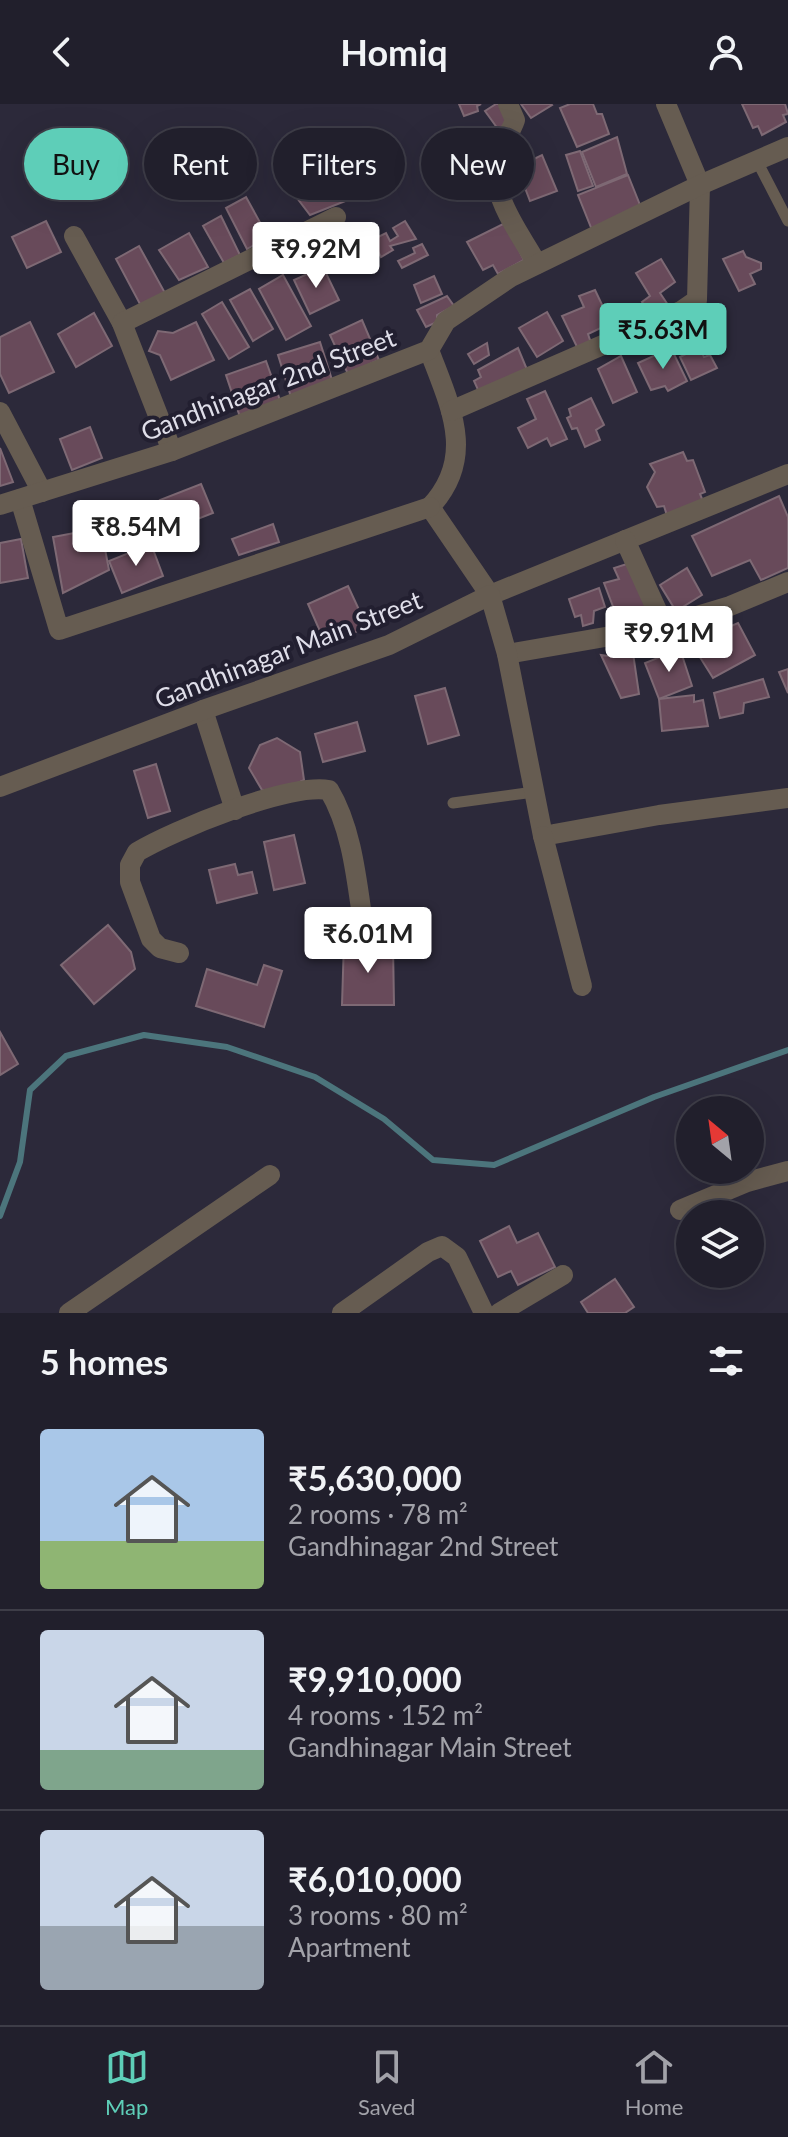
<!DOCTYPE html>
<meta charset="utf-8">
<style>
:root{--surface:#211f2c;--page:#2d2c38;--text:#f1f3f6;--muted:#a2a2a9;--line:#3e3d48;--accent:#5eceb8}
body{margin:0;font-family:Lato,sans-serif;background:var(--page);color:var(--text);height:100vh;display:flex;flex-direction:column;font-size:30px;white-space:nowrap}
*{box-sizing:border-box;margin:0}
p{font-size:26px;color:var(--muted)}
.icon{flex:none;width:44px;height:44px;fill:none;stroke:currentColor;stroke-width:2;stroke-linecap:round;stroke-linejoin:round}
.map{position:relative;height:1209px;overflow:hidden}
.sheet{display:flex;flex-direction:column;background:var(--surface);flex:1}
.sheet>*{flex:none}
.hud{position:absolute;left:24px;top:24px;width:740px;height:72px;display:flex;gap:16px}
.needle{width:52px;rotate:331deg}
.controls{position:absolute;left:676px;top:992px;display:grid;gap:16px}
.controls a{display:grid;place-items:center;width:88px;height:88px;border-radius:50%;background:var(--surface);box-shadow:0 8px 32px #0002,0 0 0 2px var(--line);font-size:40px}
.price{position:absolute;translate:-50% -68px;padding:0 18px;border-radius:8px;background:#fff;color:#222;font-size:26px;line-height:52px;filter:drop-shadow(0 2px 4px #0008)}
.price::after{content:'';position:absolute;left:50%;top:48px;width:24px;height:18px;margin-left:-12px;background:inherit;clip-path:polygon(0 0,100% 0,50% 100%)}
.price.current{background:var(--accent);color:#111}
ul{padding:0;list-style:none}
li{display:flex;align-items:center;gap:24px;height:200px;padding:0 40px}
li+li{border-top:2px solid var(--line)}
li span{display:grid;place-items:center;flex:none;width:224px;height:160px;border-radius:8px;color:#555}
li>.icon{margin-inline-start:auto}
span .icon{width:96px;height:96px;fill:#fffc;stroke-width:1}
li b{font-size:34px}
h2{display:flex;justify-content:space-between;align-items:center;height:96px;padding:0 40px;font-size:34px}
.chip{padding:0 28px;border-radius:36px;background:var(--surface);box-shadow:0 8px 32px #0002,0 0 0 2px var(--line);font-size:28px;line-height:72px}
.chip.current{background:var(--accent);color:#111}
header{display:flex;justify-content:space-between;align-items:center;height:104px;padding:0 40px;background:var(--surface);font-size:36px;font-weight:700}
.tab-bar{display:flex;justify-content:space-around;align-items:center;height:112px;border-top:2px solid var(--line);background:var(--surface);font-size:22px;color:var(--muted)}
.tab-bar a{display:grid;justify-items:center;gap:4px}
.tab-bar .current{color:var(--accent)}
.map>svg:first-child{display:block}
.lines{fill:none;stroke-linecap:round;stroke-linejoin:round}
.stream{stroke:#4c757c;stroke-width:6}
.building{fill:#684a5a;stroke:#7e6974;stroke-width:2}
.service{stroke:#665c51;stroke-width:11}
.minor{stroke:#665c51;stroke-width:20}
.labels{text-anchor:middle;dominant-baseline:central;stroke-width:8;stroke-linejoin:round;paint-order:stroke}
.street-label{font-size:26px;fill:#dfdee9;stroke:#221f30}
</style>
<header><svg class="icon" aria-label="back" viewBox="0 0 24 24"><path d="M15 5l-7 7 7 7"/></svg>Homiq<svg class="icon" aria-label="person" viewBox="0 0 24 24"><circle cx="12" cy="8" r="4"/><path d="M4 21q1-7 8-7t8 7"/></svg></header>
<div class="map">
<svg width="788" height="1209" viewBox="0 0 788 1209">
<rect width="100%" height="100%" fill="#2c293a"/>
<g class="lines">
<polyline class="stream" points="0,1112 20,1058 30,986 66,952 144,931 227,943 315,973 384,1015 433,1056 494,1061 654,993 788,946"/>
</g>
<g class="building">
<polygon points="459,0 481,0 477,2 478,7 464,12"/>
<polygon points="496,0 503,0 513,16 498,25 485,7"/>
<polygon points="521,0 551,0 552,1 531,14"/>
<polygon points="570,0 593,0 597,10 602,10 609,30 577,43 560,4"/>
<polygon points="742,0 785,0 788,10 783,11 786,18 762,31 758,22 753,24"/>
<polygon points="617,33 627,70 596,83 582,48"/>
<polygon points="321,44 353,94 310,111 281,73"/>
<polygon points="580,47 593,82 578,87 566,51"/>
<polygon points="474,48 477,54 488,48 495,67 490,77 461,90 449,65"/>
<polygon points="529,49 532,56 542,51 557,87 530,97 514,55"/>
<polygon points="628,71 642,106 592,126 578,91"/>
<polygon points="246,93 268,133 247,145 226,104"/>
<polygon points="221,112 240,151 224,159 203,122"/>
<polygon points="46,117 61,148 27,164 12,133"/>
<polygon points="405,117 416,135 390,142 393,146 381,153 372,136 386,129 390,137 398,132 393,124"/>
<polygon points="505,119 524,156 498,170 493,161 483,166 467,138"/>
<polygon points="189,129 208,163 179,176 159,146"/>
<polygon points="422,140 428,151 402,164 398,157 415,149 413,144"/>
<polygon points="139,142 165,189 141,202 116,155"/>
<polygon points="743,147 746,153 761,159 761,165 750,170 755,180 739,187 723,155"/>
<polygon points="661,155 675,178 660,189 668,201 652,212 642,198 650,192 636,169"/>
<polygon points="323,163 339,196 310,210 294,176"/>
<polygon points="283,171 311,222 286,236 259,185"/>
<polygon points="434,172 442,190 421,199 414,181"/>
<polygon points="250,185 273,225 253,237 230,196"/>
<polygon points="595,186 606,209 601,212 605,222 588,230 592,242 579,247 562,212 584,203 579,192"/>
<polygon points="447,192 454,202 437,211 437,218 426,223 417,206"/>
<polygon points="222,198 249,243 229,255 202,210"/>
<polygon points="547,208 563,237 537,253 519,224"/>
<polygon points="94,209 112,242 76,263 58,230"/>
<polygon points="362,216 379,256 348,270 330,231"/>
<polygon points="30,218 54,268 9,289 0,270 0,233"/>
<polygon points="196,218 214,256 171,276 160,251 149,247 158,227 173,229"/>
<polygon points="694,232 704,253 710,251 717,264 691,276 680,253 686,250 681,236"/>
<polygon points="320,238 333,279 291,293 278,251"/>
<polygon points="487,239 489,251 474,260 468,250"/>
<polygon points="518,244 528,268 479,288 474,277 481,273 478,266"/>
<polygon points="671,244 687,277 668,287 665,282 651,286 638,259"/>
<polygon points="621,252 637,288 613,299 598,265"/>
<polygon points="266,257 282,302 241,316 226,271"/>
<polygon points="545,287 567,335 551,342 547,334 528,344 518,324 536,315 527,295"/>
<polygon points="591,294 604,321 596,326 600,336 585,343 577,324 572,325 567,314 571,312 569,305"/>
<polygon points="90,323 102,354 72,366 60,335"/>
<polygon points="0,344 13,378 0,382"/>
<polygon points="683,348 687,357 693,356 705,388 700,390 705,402 668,415 664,402 657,403 647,383 655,368 650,360"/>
<polygon points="201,380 213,409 172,425 160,396"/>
<polygon points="779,392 788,413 788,464 761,476 750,456 712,472 692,432"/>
<polygon points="146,398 156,428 117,441 107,411"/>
<polygon points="273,420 279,438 239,451 232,435"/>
<polygon points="101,424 109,466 63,489 53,433"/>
<polygon points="21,435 28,474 0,479 0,439"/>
<polygon points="151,440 163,472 122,489 109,457"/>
<polygon points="630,459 651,506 622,526 604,479 619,475 614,464"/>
<polygon points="687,464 702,491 676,507 660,481"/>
<polygon points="348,482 367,523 326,541 308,500"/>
<polygon points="599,484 605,503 594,507 593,519 583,522 581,511 575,513 569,495"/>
<polygon points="738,519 755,551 713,574 691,539"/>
<polygon points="624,542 625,550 633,549 639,590 621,594 601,551 609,552 609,546"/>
<polygon points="680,545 692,582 659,595 645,559"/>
<polygon points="788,565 788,589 779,568"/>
<polygon points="763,575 769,593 744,599 743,609 720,614 714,589"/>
<polygon points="445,584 459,631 428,640 415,592"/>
<polygon points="694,591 694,598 703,596 708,622 662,627 659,595"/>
<polygon points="357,618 365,647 323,658 315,630"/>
<polygon points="277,634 300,648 304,676 281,687 262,686 249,664 260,641"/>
<polygon points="156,660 170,707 148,714 134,667"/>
<polygon points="294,731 305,779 274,786 264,738"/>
<polygon points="235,760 238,771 252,768 257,789 217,799 209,766"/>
<polygon points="108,821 131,848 135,865 94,900 61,861"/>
<polygon points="344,837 393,842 394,901 342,901"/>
<polygon points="264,861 282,867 264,923 196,902 207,865 257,881"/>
<polygon points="0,928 18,960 0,971"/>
<polygon points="509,1122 517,1139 538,1129 555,1163 518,1181 511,1167 498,1173 480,1137"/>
<polygon points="615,1175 634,1203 625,1209 588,1209 581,1198"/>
</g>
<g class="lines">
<g class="service">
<polyline points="756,55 788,117"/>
<polyline points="453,699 534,688"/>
</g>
<g class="minor">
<path d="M508 0 515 16C511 28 502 39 499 50 487 90 519 127 537 160"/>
<polyline points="74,132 122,219"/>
<path d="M429 246C450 302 477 353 430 403L490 491 788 370"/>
<polyline points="451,307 681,207 697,196 700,81 666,0"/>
<polyline points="0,308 42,388"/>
<polyline points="172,347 122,219 336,113"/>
<polyline points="20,395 59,526 430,403"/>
<polyline points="0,401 172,347 429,246 446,217 511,173 700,81 788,43"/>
<polyline points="625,436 664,522"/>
<polyline points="507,550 657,524 730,502 788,478"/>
<polyline points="203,606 235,706"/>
<polyline points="0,683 203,606 389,541 490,491 507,550 543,732 659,711 788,694"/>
<polyline points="543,732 582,882"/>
<path d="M179 849 160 844 151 835 130 778V761L137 748C174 726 288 679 329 686 353 726 357 780 364 826"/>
<polyline points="680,1106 747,1078 788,1067"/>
<polyline points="69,1209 270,1071"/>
<polyline points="342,1209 428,1148 442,1142 457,1153 484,1209"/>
<polyline points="499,1209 563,1171"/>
</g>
</g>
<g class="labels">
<g class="street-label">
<text transform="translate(268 280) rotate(-21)">Gandhinagar 2nd Street</text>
<text transform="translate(288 545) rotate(-21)">Gandhinagar Main Street</text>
</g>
</g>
</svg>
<div class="controls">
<a><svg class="needle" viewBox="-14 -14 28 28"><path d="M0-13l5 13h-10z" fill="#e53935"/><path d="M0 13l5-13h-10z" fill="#a2a2a9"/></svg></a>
<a><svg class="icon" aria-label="layers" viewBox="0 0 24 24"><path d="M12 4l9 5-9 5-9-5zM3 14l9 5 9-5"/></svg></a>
</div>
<b class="price" style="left:316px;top:186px">₹9.92M</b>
<b class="price current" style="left:663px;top:267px">₹5.63M</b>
<b class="price" style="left:136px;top:464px">₹8.54M</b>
<b class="price" style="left:669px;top:570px">₹9.91M</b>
<b class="price" style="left:368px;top:871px">₹6.01M</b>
<div class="hud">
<a class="chip current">Buy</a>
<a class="chip">Rent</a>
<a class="chip">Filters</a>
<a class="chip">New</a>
</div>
</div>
<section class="sheet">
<h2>5 homes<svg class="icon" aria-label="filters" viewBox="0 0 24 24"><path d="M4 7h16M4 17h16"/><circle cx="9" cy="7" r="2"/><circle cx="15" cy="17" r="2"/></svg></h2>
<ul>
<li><span style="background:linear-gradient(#a9c7e8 70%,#8fb573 0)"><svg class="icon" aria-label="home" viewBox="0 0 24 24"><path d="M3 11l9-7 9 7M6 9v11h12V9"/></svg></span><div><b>₹5,630,000</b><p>2 rooms · 78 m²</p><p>Gandhinagar 2nd Street</p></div></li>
<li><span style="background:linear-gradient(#c9d6e8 75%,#7fa58c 0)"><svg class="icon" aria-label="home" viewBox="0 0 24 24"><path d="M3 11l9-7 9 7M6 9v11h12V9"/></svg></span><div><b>₹9,910,000</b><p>4 rooms · 152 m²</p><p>Gandhinagar Main Street</p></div></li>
<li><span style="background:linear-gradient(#c9d6e8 60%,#9aa5b1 0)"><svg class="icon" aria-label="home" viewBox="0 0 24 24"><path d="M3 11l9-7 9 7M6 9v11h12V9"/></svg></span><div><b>₹6,010,000</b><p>3 rooms · 80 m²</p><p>Apartment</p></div></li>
</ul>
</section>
<nav class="tab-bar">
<a class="current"><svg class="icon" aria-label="map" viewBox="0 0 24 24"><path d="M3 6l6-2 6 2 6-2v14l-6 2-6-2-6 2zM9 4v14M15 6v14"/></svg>Map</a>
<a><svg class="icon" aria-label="saved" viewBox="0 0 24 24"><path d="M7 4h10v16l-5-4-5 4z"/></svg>Saved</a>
<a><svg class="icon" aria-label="home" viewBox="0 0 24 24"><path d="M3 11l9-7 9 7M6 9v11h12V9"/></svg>Home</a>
</nav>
